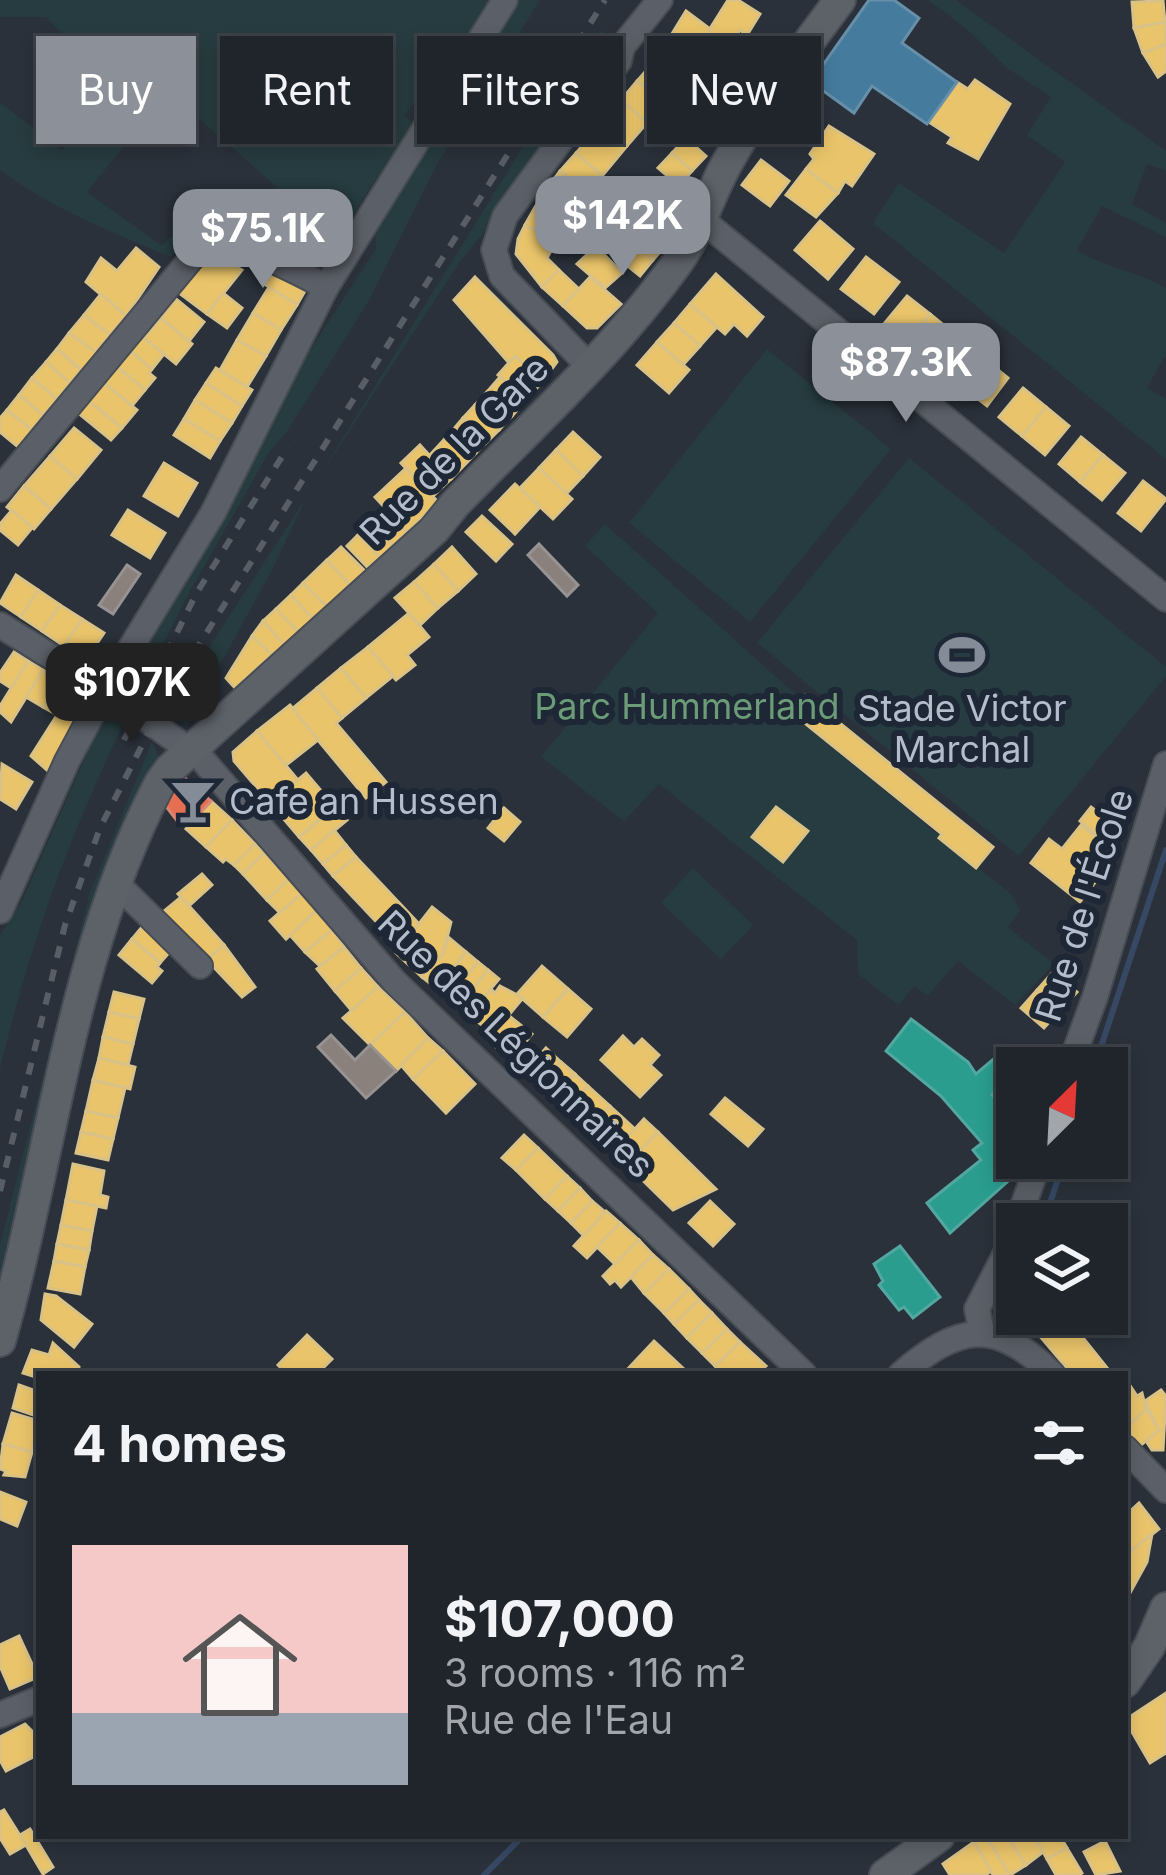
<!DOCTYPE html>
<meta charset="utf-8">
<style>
:root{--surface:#20252c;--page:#282d34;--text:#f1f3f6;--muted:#a2a5a9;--line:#3d4248;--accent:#8c9099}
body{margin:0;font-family:Inter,sans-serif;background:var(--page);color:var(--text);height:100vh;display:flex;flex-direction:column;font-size:45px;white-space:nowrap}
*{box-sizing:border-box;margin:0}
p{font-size:39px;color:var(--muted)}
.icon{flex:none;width:66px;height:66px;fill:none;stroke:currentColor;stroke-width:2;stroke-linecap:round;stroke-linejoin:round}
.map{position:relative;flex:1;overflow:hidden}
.sheet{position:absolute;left:36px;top:1371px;width:1092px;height:468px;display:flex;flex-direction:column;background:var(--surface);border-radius:0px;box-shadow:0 6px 18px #0003,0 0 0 3px var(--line)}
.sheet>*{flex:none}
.guide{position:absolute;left:36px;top:36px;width:1095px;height:108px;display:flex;gap:24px}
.needle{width:78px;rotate:24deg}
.tools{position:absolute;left:996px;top:1047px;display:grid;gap:24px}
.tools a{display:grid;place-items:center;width:132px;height:132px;border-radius:0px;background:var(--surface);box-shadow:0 6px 18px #0003,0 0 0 3px var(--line);font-size:60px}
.price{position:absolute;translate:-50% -102px;padding:0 27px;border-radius:24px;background:var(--accent);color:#fff;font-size:39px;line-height:78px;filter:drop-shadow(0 3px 6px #0008)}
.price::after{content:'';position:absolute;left:50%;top:72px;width:36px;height:27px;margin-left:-18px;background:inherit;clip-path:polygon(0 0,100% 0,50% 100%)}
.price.selected{background:#222;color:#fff}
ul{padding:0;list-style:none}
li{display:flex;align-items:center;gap:36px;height:300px;padding:0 36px}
li span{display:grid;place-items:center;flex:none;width:336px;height:240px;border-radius:0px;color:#555}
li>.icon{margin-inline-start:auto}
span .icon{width:144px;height:144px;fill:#fffc;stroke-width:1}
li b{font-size:51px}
h2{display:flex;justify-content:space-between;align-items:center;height:144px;padding:0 36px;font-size:51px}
.chip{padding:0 42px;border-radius:0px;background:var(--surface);box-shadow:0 6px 18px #0003,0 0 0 3px var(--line);font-size:42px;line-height:108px}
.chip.selected{background:var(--accent);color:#fff}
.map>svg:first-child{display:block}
.green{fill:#273c40}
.homes{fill:#e9c46a;stroke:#d9c287;stroke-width:3}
.shops{fill:#e76f51;stroke:#d88675;stroke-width:3}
.schools{fill:#2a9d8f;stroke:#53a7a1;stroke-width:3}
.public{fill:#457b9d;stroke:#668faa;stroke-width:3}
.industry{fill:#8a817c;stroke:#979393;stroke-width:3}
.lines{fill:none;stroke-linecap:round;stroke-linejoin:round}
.stream{stroke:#364864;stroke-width:6}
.minor-casing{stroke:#484d54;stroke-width:28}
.major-casing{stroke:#484d56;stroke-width:34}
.minor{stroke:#5b5f67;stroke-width:24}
.major{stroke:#5d6269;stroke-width:30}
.rail{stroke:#595e66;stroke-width:6;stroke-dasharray:12 12;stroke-linecap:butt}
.labels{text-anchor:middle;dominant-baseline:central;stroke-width:12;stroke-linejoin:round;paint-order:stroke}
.street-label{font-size:36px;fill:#b4bdca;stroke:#1d2735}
.park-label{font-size:36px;fill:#6b9c77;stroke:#1d2735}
.poi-label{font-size:36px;fill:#b4bdca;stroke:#1d2735}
</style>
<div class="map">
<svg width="1166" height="1875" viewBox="0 0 1166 1875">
<rect width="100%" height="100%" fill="#2a313a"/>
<g class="green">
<path d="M0 0H495L446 77 421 94 404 115 414 123 364 197 315 282 202 237 199 223 222 217 218 204 277 187 168 91 87 192 162 246 171 236 183 244 171 257C112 232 52 209 0 170V102L62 151 98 108 77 85 94 65 46 17H0Z"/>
<path d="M515 0H540L437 164 368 302 288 430 268 454 190 591 138 693 133 690 119 715 125 721C68 839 31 941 0 1069V935L21 903 104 715 117 714 130 688 122 674 300 353 307 355 376 249 374 227Z"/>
<path d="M928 0H956L1166 151V171L1147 164 1132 204 1166 223V237L1102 206 1077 250C1105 268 1137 271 1166 288V354L1147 388 1166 399V459L873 223 899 183 1004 253 1065 162 1027 135 1051 97 1007 68 969 31Z"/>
<polygon points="600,30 622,47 537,168 461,260 307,496 271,572 187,725 166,714 307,496 579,56 583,57"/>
<polygon points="767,349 891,449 750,622 629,523"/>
<polygon points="909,458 1166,667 1166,676 1019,856 757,643"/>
<polygon points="605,524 801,699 790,713 1012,895 1020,911 1008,927 1054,964 1015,1005 958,961 928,996 914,986 899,1005 858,974 857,940 659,784 624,821 541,757 658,613 585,546"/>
<polygon points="152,742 161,762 0,1315 0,1245 90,892"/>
<polygon points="693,868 753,925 721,959 661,903"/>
</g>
<g class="homes">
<polygon points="728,0 738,0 760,14 747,35 740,30 729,48 706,35"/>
<polygon points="1163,1 1165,22 1134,28 1132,2"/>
<polygon points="686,11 710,29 693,57 670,37"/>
<polygon points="1165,22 1166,44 1143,53 1134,28"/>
<polygon points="670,37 697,59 703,51 732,72 713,100 684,77 676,86 651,65"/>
<polygon points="1166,44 1166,71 1158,77 1143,53"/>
<polygon points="651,65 688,97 675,113 637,81"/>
<polygon points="975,80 1010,104 978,159 948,143 952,137 929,122 957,82 968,89"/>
<polygon points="637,81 664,103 647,123 621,100"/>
<polygon points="621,100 647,123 627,146 601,124"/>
<polygon points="601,124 627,146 602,176 576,153"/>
<polygon points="829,126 874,154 852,186 845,181 838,193 806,169 814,159 810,154"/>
<polygon points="686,138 706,156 692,171 672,153"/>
<polygon points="576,153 602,176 587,194 560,171"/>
<polygon points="672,153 692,171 679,186 658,168"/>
<polygon points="761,160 789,181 770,206 742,185"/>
<polygon points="806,169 838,193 816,217 786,195"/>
<polygon points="560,171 587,194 566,219 542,195"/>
<polygon points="542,195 566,219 556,242 525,225"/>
<polygon points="820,221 853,249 828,279 795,250"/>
<polygon points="641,222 667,244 653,260 627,239"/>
<polygon points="525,225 556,242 547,258 559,270 542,287 516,254 518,239"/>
<polygon points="627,239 653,260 640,276 614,255"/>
<polygon points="596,246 622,273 605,288 577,264"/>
<polygon points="136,248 159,267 126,316 86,282 101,258 117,271"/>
<polygon points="211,253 242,270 207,314 179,293"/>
<polygon points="866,257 899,282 874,314 841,289"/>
<polygon points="559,270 579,289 563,306 542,287"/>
<polygon points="270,271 305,291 297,305 261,282"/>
<polygon points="716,274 763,317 747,336 734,324 725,334 690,304"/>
<polygon points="475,277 553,355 557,362 543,381 515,356 509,363 454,300"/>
<polygon points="590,277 621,304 597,328 587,328 563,306"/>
<polygon points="269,287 297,305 281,330 253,313"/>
<polygon points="223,293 242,308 227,328 207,314"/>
<polygon points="101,294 126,316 110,335 84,315"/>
<polygon points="907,296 930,314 906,343 883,325"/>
<polygon points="176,299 204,322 189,341 161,318"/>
<polygon points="690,304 717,327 700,346 674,323"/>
<polygon points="253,313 281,330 266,356 237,340"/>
<polygon points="930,314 952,332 928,362 906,343"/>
<polygon points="84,315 110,335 94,354 69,333"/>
<polygon points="161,318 192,344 176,364 144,338"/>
<polygon points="674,323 700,346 683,365 657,342"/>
<polygon points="69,333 100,355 85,373 57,349"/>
<polygon points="140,335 164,354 152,369 128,349"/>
<polygon points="237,340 266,356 247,387 220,370"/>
<polygon points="657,342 689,370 669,393 637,365"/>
<polygon points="965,345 987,361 965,389 944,372"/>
<polygon points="57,349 81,370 70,383 46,362"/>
<polygon points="128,349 152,369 149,373 155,378 145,390 115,365"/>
<polygon points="515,356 543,381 526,400 498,375"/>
<polygon points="987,361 1008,378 987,406 965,389"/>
<polygon points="46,362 70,383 57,399 32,378"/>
<polygon points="115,365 145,390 132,406 102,381"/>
<polygon points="216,368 252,390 242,406 206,383"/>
<polygon points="500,377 526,400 512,416 487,392"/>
<polygon points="32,378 57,399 43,415 19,395"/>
<polygon points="102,381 137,410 122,428 87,400"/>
<polygon points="206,383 242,406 232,423 195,400"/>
<polygon points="1023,388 1046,407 1022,436 999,417"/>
<polygon points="487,392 512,416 499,430 475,405"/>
<polygon points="19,395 43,415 32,430 7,410"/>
<polygon points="87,400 122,428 111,440 77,412"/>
<polygon points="195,400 232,423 220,441 184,419"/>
<polygon points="475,405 499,430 487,442 463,418"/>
<polygon points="1046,407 1069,426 1045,455 1022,436"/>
<polygon points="7,410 32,430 18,447 0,432 0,418"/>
<polygon points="463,418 487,442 476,453 453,430"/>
<polygon points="184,419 220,441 210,458 174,435"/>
<polygon points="74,428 101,450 77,479 50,456"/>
<polygon points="453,430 476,453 451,479 429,456"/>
<polygon points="573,432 600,457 583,476 556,450"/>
<polygon points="1081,437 1103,455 1080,482 1059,464"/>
<polygon points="420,445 451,479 432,497 401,463"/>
<polygon points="556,450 583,476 566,494 539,468"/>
<polygon points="1103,455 1125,473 1102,500 1080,482"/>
<polygon points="50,456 77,479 51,509 24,486"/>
<polygon points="164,463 197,483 178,516 144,496"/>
<polygon points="406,468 438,502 407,532 375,497"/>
<polygon points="539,468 572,499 553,519 520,488"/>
<polygon points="1143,481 1166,499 1141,531 1118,513"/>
<polygon points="515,484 540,507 515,534 490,510"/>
<polygon points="24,486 51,509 34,529 7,507"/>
<polygon points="386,509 407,532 393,546 371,523"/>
<polygon points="12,510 32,528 18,545 0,530 0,524"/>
<polygon points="128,510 165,533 150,558 112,535"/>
<polygon points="482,516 512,544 496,561 466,532"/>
<polygon points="371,523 393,546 380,558 358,535"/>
<polygon points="358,535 380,558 368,568 347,546"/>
<polygon points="341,547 365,571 350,585 327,560"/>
<polygon points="452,547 476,574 458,591 434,564"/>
<polygon points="327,560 350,585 327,607 303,583"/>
<polygon points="434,564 458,591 438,608 414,582"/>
<polygon points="16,575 38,590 21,617 0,603"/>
<polygon points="414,582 438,608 420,625 395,598"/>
<polygon points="303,583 327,607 314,620 291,595"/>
<polygon points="38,590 60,605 42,631 21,617"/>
<polygon points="291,595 314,620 300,634 276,609"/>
<polygon points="60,605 82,619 64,646 42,631"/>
<polygon points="276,609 300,634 286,647 263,621"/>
<polygon points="409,613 429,637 407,655 415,665 396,680 368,647"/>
<polygon points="82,619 104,633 86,660 64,646"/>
<polygon points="263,621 286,647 272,655 252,636"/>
<polygon points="252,636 272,655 235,688 226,678"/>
<polygon points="368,647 393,676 366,698 341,668"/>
<polygon points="14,652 28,661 11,688 0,681 0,673"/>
<polygon points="28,661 43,670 11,722 0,712 0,706"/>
<polygon points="341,668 366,698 342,718 317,688"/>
<polygon points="43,670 60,680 43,707 26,697"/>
<polygon points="60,680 90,706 48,771 31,756 57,715 43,707"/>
<polygon points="317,688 342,718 336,723 386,782 366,798 292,709"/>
<polygon points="805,695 993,847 976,868 939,838 942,834 791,712"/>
<polygon points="290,705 318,740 285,766 257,731"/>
<polygon points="257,731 298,780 270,803 234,761 233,752"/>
<polygon points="2,764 32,782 16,809 0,799"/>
<polygon points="306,773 335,807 299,837 270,803"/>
<polygon points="211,801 232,820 206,847 186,829"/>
<polygon points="335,807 347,820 311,850 299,837"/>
<polygon points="776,807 808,831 783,862 752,837"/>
<polygon points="1091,807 1120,829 1109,844 1080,821"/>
<polygon points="504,808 520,822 504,841 488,828"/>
<polygon points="232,820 255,844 234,865 226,859 223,862 206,847"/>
<polygon points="1081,825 1117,854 1080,902 1031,863 1049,839 1062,849"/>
<polygon points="334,830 346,845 323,864 311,850"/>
<polygon points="255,844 264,853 243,874 234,865"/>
<polygon points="346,845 356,857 333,876 323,864"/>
<polygon points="264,853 289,879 267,900 243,874"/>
<polygon points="356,857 421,926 401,948 333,876"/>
<polygon points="202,874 212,885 189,906 178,894"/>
<polygon points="289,879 302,893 280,913 267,900"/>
<polygon points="302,893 317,910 286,939 270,921"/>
<polygon points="181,897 224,945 207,960 163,912"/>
<polygon points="432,907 451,922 443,954 422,977 396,953"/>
<polygon points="317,910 332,930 305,952 290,935"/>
<polygon points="146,922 175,946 160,963 132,939"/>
<polygon points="332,930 344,947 320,966 305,952"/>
<polygon points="448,937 466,952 437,989 422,977 443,954"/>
<polygon points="132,939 160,963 157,967 162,971 152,983 119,955"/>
<polygon points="224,945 255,987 242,997 207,960"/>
<polygon points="344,947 361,968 335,991 317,969"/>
<polygon points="466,952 478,962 448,998 437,989"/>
<polygon points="478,962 488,970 459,1007 448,998"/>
<polygon points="542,966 568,989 543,1017 517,994"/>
<polygon points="361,968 378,987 352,1011 335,991"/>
<polygon points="488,970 499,979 469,1015 459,1007"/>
<polygon points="1054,971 1077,992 1060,1010 1037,990"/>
<polygon points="500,986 523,998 493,1034 469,1015 491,989 495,993"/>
<polygon points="378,987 405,1012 370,1045 343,1018"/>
<polygon points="568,989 591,1009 567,1037 543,1017"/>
<polygon points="1037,990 1060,1010 1044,1028 1021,1008"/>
<polygon points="114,992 144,999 139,1019 109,1012"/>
<polygon points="109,1012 139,1019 133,1044 103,1037"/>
<polygon points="405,1012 428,1038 396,1071 370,1045"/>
<polygon points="508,1015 532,1034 512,1059 488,1041"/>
<polygon points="623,1036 634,1047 642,1039 659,1055 650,1065 661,1075 640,1097 601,1060"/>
<polygon points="103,1037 133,1044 128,1065 99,1058"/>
<polygon points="428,1038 443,1051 413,1079 401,1065"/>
<polygon points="546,1048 561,1062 540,1085 525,1072"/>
<polygon points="443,1051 475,1084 446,1113 413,1079"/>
<polygon points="99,1058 135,1067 130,1089 93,1080"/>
<polygon points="561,1062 575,1074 554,1097 540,1085"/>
<polygon points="575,1074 588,1086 567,1110 554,1097"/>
<polygon points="93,1080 125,1088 118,1118 86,1111"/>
<polygon points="588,1086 610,1106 588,1130 567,1110"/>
<polygon points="725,1098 763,1129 748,1146 711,1114"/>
<polygon points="610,1106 635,1129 613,1153 588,1130"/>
<polygon points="86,1111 118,1118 113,1139 81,1132"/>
<polygon points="644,1119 658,1132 627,1165 613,1153"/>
<polygon points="81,1132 113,1139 108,1160 76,1153"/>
<polygon points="658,1132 716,1189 673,1210 627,1165"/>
<polygon points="524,1135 538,1148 516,1170 502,1158"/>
<polygon points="538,1148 567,1176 545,1199 516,1170"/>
<polygon points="73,1164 104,1171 100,1195 108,1197 106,1208 66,1200"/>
<polygon points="567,1176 580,1188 558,1211 545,1199"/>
<polygon points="580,1188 592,1201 571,1223 558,1211"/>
<polygon points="66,1200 97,1206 92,1231 61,1225"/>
<polygon points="592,1201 605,1212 584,1236 571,1223"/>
<polygon points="710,1201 734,1224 713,1246 689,1223"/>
<polygon points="606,1211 620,1223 587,1258 574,1246"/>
<polygon points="620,1223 639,1240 616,1265 597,1247"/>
<polygon points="61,1225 92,1231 89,1250 57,1244"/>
<polygon points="639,1240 653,1255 621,1287 615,1280 610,1284 603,1276"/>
<polygon points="57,1244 89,1250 85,1267 54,1261"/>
<polygon points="653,1255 669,1269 644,1293 631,1277"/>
<polygon points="54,1261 85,1267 80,1294 48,1288"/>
<polygon points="669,1269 689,1289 664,1313 644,1293"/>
<polygon points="689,1289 699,1300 674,1324 664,1313"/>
<polygon points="45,1294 56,1296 92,1324 74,1347 41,1320"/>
<polygon points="699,1300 712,1313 687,1338 674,1324"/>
<polygon points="712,1313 727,1329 702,1353 687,1338"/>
<polygon points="1021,1314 1064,1314 1112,1374 1072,1374"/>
<polygon points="727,1329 740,1342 715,1366 702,1353"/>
<polygon points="307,1335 332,1359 317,1374 287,1374 278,1365"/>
<polygon points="654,1341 685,1370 688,1374 623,1374"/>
<polygon points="740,1342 766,1366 757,1374 723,1374 715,1366"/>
<polygon points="53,1343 79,1367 76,1374 39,1374 39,1378 23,1373 32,1350 49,1355"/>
<polygon points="1125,1378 1137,1396 1142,1393 1146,1409 1126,1429"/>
<polygon points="19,1385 39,1392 39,1417 13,1408"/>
<polygon points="1161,1390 1166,1396 1163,1450 1152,1450 1146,1441 1159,1430 1145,1401"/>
<polygon points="1146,1409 1159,1430 1140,1446 1126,1429"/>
<polygon points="12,1413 39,1421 32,1452 3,1444"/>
<polygon points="3,1444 32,1452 25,1477 4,1475 6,1471 0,1469"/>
<polygon points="0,1492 26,1502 17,1526 0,1519"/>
<polygon points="1139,1503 1159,1529 1132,1550 1125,1541 1125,1516"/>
<polygon points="1152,1534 1147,1562 1125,1602 1125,1541 1132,1550"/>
<polygon points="19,1636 38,1677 10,1689 0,1666 0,1645"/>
<polygon points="1166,1693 1166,1753 1150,1763 1125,1720"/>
<polygon points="25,1724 39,1738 39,1754 6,1771 0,1760 0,1737"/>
<polygon points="4,1810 26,1845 10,1854 0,1838 0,1812"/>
<polygon points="30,1829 53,1867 43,1874 20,1835"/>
<polygon points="986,1836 1010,1875 993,1875 974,1842"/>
<polygon points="986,1836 1007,1836 1026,1865 1010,1875"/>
<polygon points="1007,1836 1034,1836 1043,1852 1026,1865"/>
<polygon points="1034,1836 1060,1836 1067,1848 1047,1859"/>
<polygon points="1105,1841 1120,1871 1096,1875 1084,1852"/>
<polygon points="974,1842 991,1871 986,1875 950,1875 943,1864"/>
<polygon points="1067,1848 1082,1873 1079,1875 1056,1875 1047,1859"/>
</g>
<polygon class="shops" points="184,777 211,801 189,825 182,818 178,822 162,801"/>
<g class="schools">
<polygon points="911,1019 968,1062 976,1074 996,1057 1012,1078 992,1095 1017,1122 1017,1158 1034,1158 950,1233 927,1203 981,1160 973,1150 982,1143 941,1096 886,1051"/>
<polygon points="900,1246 940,1297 913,1318 904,1307 899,1310 879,1285 883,1281 874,1264"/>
</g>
<polygon class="public" points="869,0 894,0 919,18 902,43 957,82 927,124 872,86 854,113 811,82"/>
<g class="industry">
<polygon points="539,544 578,585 567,596 528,555"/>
<polygon points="127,565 140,574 113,614 99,605"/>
<polygon points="331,1035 355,1060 370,1045 396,1071 366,1098 318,1047"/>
</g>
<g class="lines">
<g class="stream">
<polyline points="1094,1068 1166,850"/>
<polyline points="1043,1224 1065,1158"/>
<polyline points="1009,1298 1017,1284"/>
<polyline points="484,1875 523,1836"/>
</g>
<g class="minor-casing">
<g id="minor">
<polyline points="702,220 1166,599"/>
<polyline points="591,368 502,276 494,250 505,216 619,61 622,47 660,0"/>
<path d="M0 489 200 248C230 234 297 272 326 287"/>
<polyline points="0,625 105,690 201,758 394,981 804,1374"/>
<polyline points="117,884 200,966"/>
<polyline points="0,911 67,761 105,690 213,513 326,287 505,0"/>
<polyline points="1069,1068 1095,997 1166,764"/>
<polyline points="982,1333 977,1309 1008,1249 1040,1158"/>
<path d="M901 1374C958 1325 995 1317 1052 1374"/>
<polyline points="1125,1448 1166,1490"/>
<polyline points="0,1715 39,1699"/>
</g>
</g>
<g class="major-casing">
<g id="major">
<path d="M0 1341C53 1155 69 957 160 783L170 769 434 530 455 504C531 426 613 352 677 263 699 233 708 198 726 165 758 107 800 54 840 0"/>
<polyline points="1125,1682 1149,1647 1166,1608"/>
<polyline points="885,1875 939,1836"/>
</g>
</g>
<use href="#minor" class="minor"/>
<use href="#major" class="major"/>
<g class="rail">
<polyline points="124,740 196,594 288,447"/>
<polyline points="0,1191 65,925 100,828 168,694 605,0"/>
</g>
</g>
<defs>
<g id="stadium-bare" transform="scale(3.6)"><path d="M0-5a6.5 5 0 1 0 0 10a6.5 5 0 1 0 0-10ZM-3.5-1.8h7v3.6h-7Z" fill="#848c98" stroke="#1d2735" stroke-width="2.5" paint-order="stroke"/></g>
<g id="bar-bare" transform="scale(3.6)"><path d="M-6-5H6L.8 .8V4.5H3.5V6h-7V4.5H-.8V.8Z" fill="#848c98" stroke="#1d2735" stroke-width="2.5" paint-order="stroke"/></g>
</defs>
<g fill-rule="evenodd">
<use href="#stadium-bare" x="962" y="655"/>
<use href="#bar-bare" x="193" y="801"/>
</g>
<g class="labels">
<g class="street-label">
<text transform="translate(454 450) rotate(-45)">Rue de la Gare</text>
<text transform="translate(1084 905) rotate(-72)">Rue de l'École</text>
<text transform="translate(516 1044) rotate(44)">Rue des Légionnaires</text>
</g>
<g class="park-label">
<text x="687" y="706">Parc Hummerland</text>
</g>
<g class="poi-label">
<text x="962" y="708">Stade Victor<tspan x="962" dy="41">Marchal</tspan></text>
<text x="229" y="801" text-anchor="start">Cafe an Hussen</text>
</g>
</g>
</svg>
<div class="tools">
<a><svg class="needle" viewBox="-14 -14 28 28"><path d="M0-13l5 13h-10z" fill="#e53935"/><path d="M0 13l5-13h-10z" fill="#a2a5a9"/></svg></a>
<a><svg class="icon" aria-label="layers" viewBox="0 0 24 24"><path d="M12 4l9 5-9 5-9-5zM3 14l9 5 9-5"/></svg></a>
</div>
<b class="price" style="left:623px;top:278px">$142K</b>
<b class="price" style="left:263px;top:291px">$75.1K</b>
<b class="price" style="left:906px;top:425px">$87.3K</b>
<b class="price selected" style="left:132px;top:745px">$107K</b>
<div class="guide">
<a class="chip selected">Buy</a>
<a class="chip">Rent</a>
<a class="chip">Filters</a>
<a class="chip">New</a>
</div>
<section class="sheet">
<h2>4 homes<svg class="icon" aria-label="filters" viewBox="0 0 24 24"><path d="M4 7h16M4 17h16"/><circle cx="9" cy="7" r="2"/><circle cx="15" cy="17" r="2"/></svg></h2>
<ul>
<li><span style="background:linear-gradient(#f6c9c9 70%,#9aa5b1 0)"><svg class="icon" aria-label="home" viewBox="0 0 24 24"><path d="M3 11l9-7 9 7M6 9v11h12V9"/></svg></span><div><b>$107,000</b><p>3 rooms · 116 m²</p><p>Rue de l'Eau</p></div></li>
</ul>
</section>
</div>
